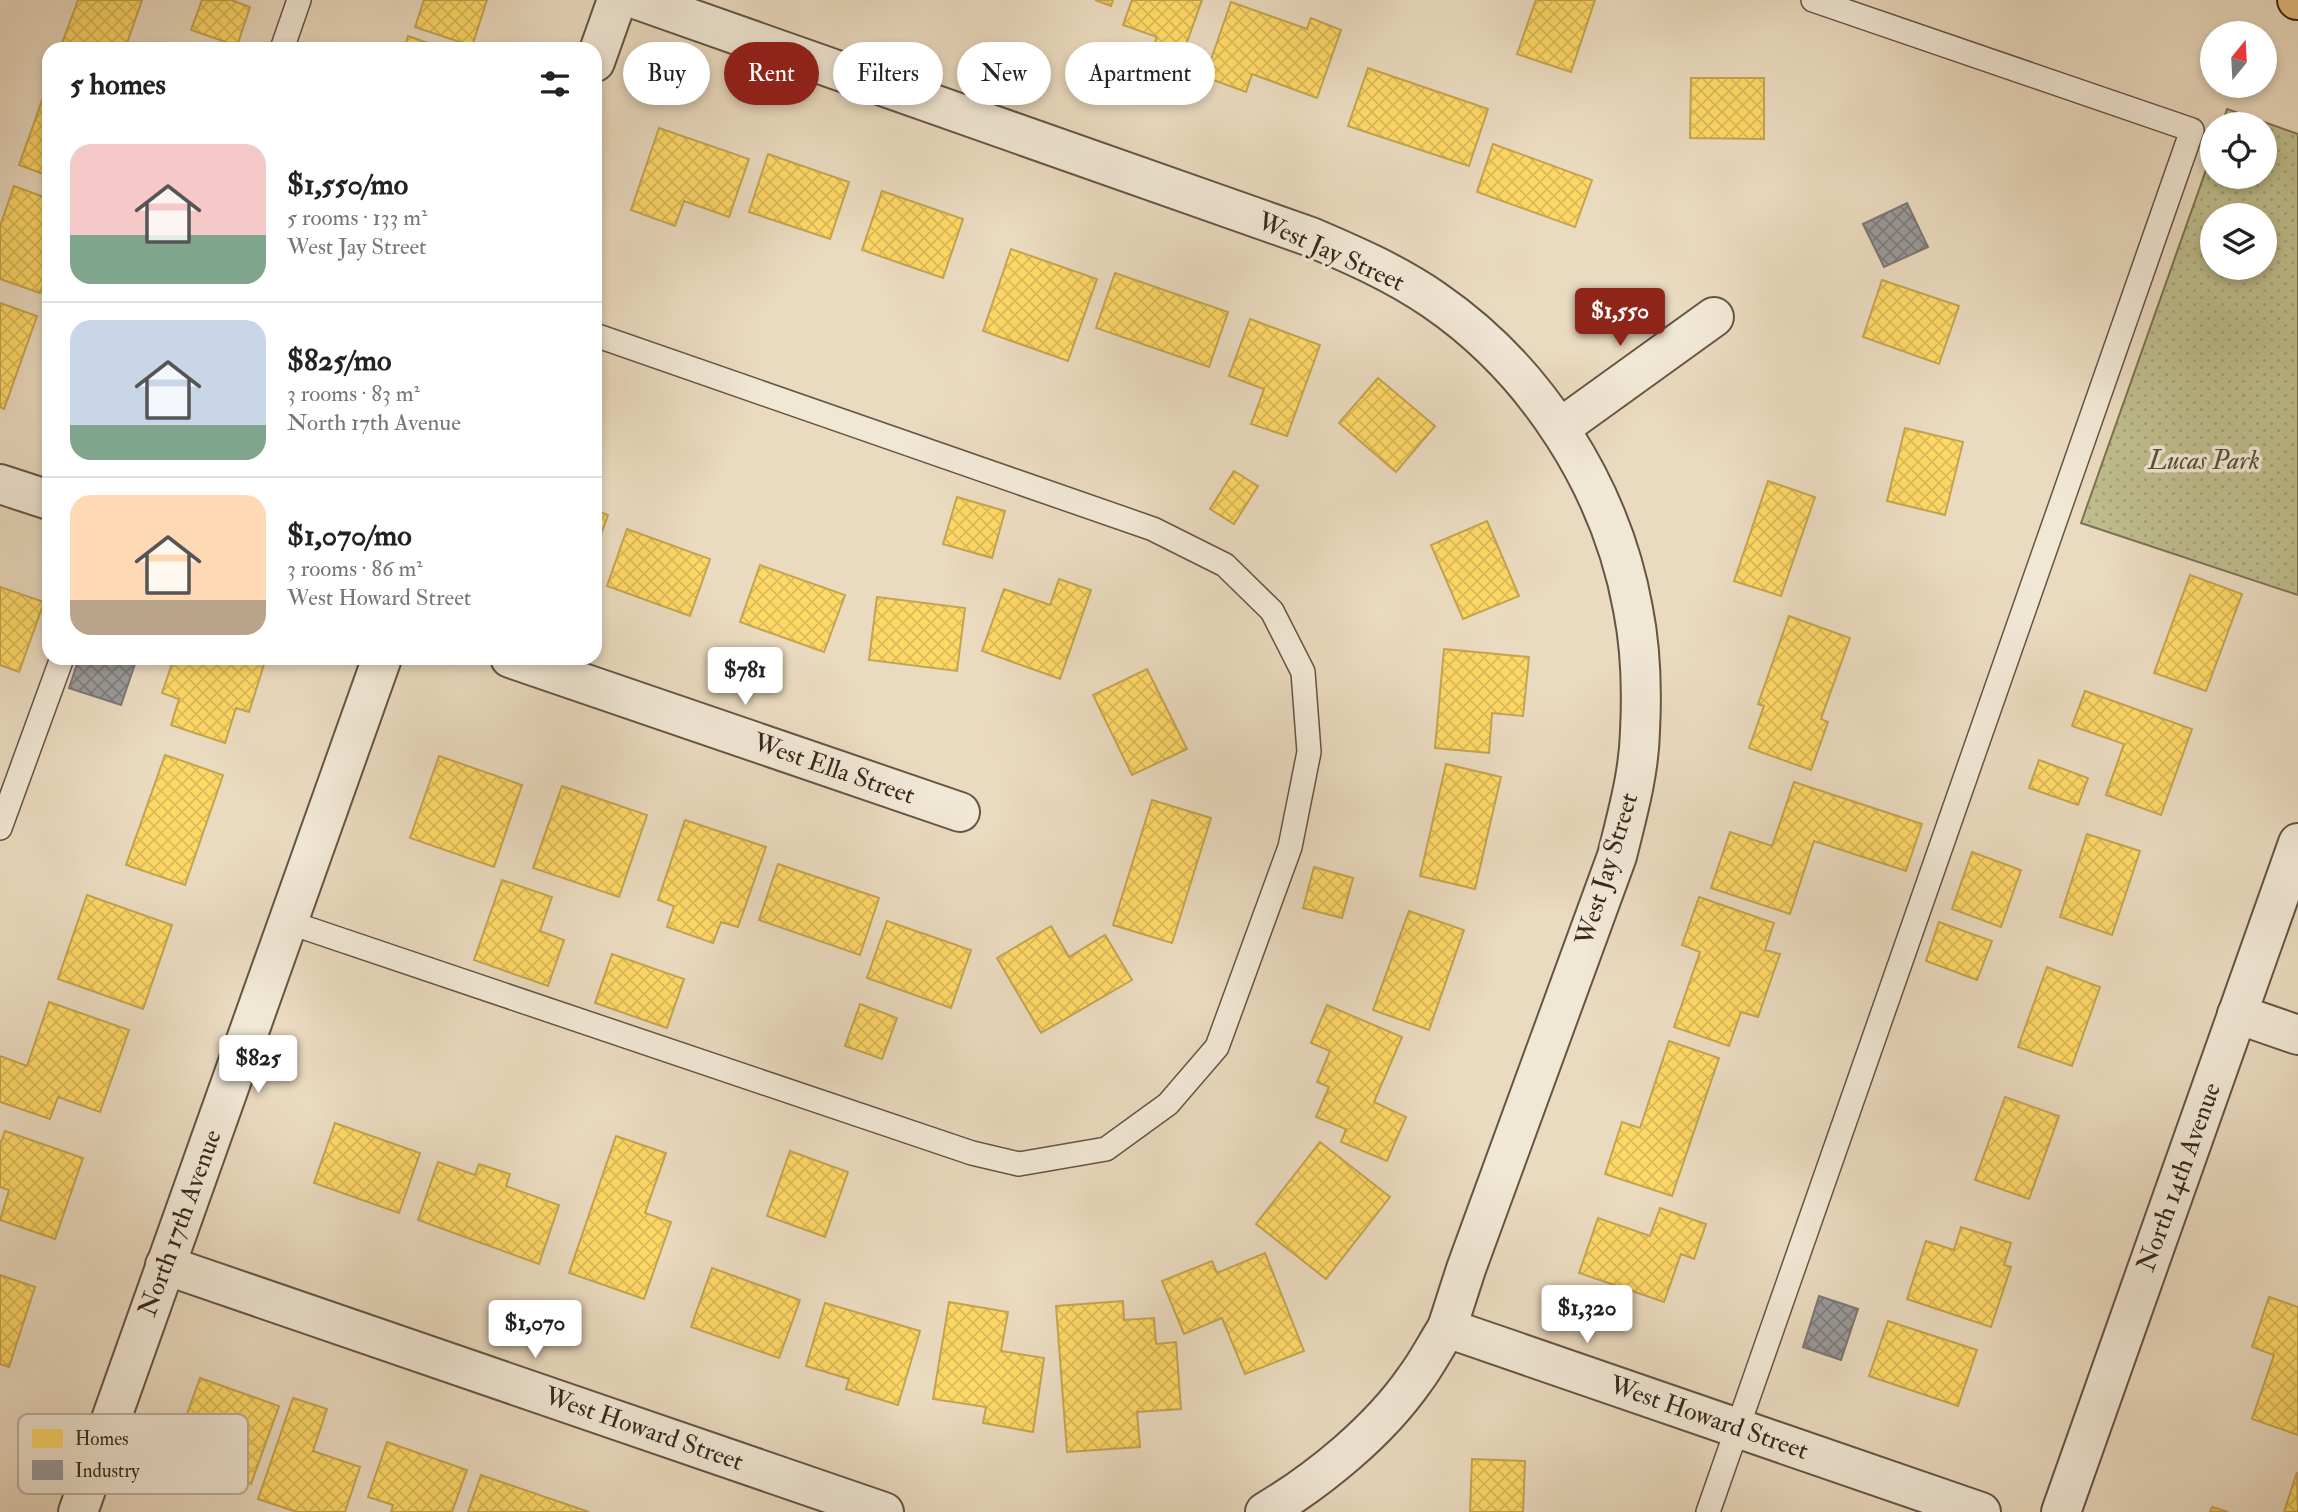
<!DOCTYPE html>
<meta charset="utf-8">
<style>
:root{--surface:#fff;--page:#f6f6f6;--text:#222;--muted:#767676;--line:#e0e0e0;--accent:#8f2418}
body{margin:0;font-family:"IM FELL Double Pica",serif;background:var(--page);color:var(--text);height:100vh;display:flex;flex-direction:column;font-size:26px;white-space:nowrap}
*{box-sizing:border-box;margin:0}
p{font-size:23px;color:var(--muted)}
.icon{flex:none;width:38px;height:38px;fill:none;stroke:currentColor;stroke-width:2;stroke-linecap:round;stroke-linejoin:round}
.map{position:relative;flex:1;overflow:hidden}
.drawer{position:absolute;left:42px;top:42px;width:560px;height:623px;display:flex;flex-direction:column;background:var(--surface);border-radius:21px;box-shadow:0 4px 10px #0003}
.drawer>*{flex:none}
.banner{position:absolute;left:623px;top:42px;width:665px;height:63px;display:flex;gap:14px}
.needle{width:46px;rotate:18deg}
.controls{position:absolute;left:2200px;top:21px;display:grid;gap:14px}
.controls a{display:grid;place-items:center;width:77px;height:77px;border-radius:50%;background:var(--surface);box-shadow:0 4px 10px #0003;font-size:35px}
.price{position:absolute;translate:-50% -60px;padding:0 16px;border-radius:7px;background:#fff;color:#222;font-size:23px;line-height:46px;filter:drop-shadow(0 2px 4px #0008)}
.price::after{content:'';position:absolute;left:50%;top:42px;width:21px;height:16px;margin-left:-10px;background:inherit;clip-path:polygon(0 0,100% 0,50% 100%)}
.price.current{background:var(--accent);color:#fff}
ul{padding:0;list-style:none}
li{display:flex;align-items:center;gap:21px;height:175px;padding:0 28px}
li+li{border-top:2px solid var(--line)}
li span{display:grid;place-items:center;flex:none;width:196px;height:140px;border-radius:21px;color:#555}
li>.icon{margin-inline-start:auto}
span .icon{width:84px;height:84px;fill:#fffc;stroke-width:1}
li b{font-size:30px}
h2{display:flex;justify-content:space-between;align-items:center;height:84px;padding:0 28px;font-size:30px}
.pill{padding:0 24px;border-radius:32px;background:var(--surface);box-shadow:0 4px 10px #0003;font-size:24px;line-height:63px}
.pill.current{background:var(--accent);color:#fff}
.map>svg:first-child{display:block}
.park{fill:url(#park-dots);stroke:#7c7354;stroke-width:2;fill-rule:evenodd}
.homes{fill:url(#homes-cross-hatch);stroke:#c3a450;stroke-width:2}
.industry{fill:url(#industry-cross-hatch);stroke:#7c7773;stroke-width:2}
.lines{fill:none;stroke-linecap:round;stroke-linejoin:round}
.service-casing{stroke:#645544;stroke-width:26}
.minor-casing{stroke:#645544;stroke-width:42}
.motorway-casing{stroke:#38291b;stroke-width:42}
.service{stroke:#f1e7d5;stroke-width:23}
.minor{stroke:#f1e7d5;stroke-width:38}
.motorway{stroke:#e5bd80;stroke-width:38}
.labels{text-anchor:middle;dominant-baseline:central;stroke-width:7;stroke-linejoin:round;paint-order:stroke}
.street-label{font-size:26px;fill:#38291b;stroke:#f1e7d5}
.park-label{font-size:26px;font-style:italic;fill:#5a4e38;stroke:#f1e7d5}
.key{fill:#f1e7d5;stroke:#baae9d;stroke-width:2}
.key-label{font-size:19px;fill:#38291b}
</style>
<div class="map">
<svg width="2298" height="1512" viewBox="0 0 2298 1512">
<defs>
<pattern id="park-dots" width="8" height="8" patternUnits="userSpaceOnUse" patternTransform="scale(1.75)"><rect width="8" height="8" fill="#bfbd8d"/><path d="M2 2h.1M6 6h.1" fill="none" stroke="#a5a279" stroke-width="1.8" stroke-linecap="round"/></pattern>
<pattern id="homes-cross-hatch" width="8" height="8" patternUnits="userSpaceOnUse" patternTransform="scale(1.75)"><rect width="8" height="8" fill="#ffd966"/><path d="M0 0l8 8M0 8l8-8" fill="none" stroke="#dbba58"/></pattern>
<pattern id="industry-cross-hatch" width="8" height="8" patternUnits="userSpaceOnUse" patternTransform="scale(1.75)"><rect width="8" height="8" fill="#999"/><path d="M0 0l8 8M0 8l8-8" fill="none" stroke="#7e7d7c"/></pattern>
</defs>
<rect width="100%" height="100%" fill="#eadabf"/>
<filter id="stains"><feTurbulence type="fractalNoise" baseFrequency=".00286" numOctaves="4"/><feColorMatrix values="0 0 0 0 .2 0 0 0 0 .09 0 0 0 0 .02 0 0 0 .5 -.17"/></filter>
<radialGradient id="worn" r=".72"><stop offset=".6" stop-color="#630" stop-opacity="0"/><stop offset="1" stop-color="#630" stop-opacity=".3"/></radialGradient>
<path class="park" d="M2227 109 2298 134V595L2081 523 2212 153V177H2264V124H2222ZM2212 215H2264V268H2212Z"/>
<g class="homes">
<polygon points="78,0 142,0 125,49 60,49"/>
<polygon points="202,0 231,0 250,7 237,46 191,30"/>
<polygon points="424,0 487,0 472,46 415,27"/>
<polygon points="1095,0 1113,0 1111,6"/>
<polygon points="1132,0 1202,0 1178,67 1149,57 1157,37 1123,25"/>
<polygon points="1536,0 1595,0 1571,72 1517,54"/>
<polygon points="1231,2 1307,29 1311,18 1341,30 1317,98 1252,74 1246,92 1205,77"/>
<polygon points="408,36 445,49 404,49"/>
<polygon points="1368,68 1488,109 1469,166 1348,126"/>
<polygon points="1691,78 1764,78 1764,139 1690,138"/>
<polygon points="49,81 49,176 19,165"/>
<polygon points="659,128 749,159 729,217 684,201 675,226 631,210"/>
<polygon points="1493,144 1592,180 1575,227 1477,192"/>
<polygon points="768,154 849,182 830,239 749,212"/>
<polygon points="14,186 49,199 49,269 40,293 0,279 0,226"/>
<polygon points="882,191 963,219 943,278 862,250"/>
<polygon points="1011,249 1097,279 1068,361 983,331"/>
<polygon points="1115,273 1228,312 1209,367 1096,328"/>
<polygon points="1882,280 1959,306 1939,364 1863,337"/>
<polygon points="0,303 37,316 4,409 0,407"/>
<polygon points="1250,319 1320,345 1287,436 1251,424 1264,389 1229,376"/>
<polygon points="1378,378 1435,426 1396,472 1339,423"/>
<polygon points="1905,428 1963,442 1945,515 1887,501"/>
<polygon points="1234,471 1258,486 1234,524 1210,509"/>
<polygon points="1768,481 1815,497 1781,596 1734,581"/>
<polygon points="957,497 1005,511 992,558 943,544"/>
<polygon points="595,510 608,515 595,550"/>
<polygon points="1487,521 1519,596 1463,619 1431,545"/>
<polygon points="627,529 710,559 690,616 607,586"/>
<polygon points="760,565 845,595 824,652 740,622"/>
<polygon points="2190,575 2242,594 2206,691 2154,673"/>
<polygon points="1059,579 1091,590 1060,679 982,651 1004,589 1050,605"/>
<polygon points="0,587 44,602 19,672 0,665"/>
<polygon points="877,597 965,608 957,671 869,660"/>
<polygon points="1789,616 1850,638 1821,719 1828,722 1811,770 1749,748 1764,706 1758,704"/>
<polygon points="1444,649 1529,657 1523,716 1492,713 1489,753 1435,748"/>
<polygon points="174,658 266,658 249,712 236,708 225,743 171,725 179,699 162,693"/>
<polygon points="1147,669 1187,749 1132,775 1093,695"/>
<polygon points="2085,691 2192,729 2161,815 2106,795 2124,744 2072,726"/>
<polygon points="165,755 223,775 185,885 126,865"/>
<polygon points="439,756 522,785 494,867 410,838"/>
<polygon points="2039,760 2088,778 2078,805 2029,788"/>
<polygon points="1446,764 1501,777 1475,889 1420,876"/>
<polygon points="1794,782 1922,824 1906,871 1814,841 1790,914 1711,888 1730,832 1772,846"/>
<polygon points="562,786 647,815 619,897 533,868"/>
<polygon points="1152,800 1211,818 1172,943 1113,925"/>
<polygon points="685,820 766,847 738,927 721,922 713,943 667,927 674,906 658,900"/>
<polygon points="2087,834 2140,851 2112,935 2060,917"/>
<polygon points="1972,852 2021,870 2001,927 1952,909"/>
<polygon points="778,864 879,898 860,955 759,920"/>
<polygon points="1314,867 1353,878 1342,918 1303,908"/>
<polygon points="502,880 552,897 540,931 564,940 548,986 474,960"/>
<polygon points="87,895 172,925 143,1009 58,979"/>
<polygon points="1699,897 1774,923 1765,950 1780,954 1758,1017 1741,1012 1729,1046 1674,1027 1700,952 1682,945"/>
<polygon points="1409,911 1464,930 1429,1030 1373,1010"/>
<polygon points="887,921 971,950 951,1008 867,978"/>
<polygon points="1939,922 1992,941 1977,980 1926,961"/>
<polygon points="1051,926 1069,957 1105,935 1132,980 1041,1033 997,958"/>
<polygon points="612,954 684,979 667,1028 595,1003"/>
<polygon points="2047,967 2100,987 2072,1066 2018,1047"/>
<polygon points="49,1002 129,1030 100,1112 58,1097 50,1119 0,1102 0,1056 27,1066"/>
<polygon points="860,1004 897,1018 882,1059 845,1046"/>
<polygon points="1327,1005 1402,1037 1374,1102 1406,1117 1387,1161 1341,1142 1346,1129 1316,1117 1329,1087 1317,1082 1330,1051 1311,1043"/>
<polygon points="1669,1041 1719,1058 1672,1196 1605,1174 1622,1122 1640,1128"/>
<polygon points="2005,1097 2059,1116 2029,1199 1975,1180"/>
<polygon points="335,1123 420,1153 399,1213 314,1183"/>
<polygon points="5,1131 83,1158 55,1239 0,1220 9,1190 0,1187 0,1145"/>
<polygon points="616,1136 666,1153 645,1213 671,1222 644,1299 569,1273"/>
<polygon points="1320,1142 1390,1197 1326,1279 1256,1224"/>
<polygon points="790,1151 848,1172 825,1237 767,1216"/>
<polygon points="438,1162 475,1175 479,1164 510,1174 506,1186 559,1205 539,1264 418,1220"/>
<polygon points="1660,1208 1706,1224 1694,1259 1681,1254 1664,1302 1579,1273 1598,1218 1650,1236"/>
<polygon points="1961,1227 2011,1243 2004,1265 2011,1267 1991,1327 1907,1299 1926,1241 1954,1250"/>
<polygon points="1265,1253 1304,1351 1245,1374 1222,1318 1184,1334 1162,1281 1212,1261 1217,1273"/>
<polygon points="712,1268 800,1300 779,1358 691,1327"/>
<polygon points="0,1275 35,1287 9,1367 0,1364"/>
<polygon points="2269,1297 2298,1307 2298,1435 2252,1419 2274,1355 2252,1347"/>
<polygon points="1123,1301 1124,1320 1154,1318 1156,1344 1176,1342 1181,1409 1137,1412 1140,1447 1067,1452 1056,1306"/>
<polygon points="949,1302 1008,1312 1001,1351 1044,1358 1033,1432 983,1423 986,1407 933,1399"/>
<polygon points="825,1303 920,1331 898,1405 846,1389 849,1379 806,1366"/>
<polygon points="1888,1321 1977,1350 1958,1406 1869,1376"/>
<polygon points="200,1378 279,1406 251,1484 194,1463 202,1439 181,1431"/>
<polygon points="293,1398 327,1409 313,1451 360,1467 345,1512 297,1512 258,1499"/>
<polygon points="387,1442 467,1470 452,1512 391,1512 393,1505 368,1497"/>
<polygon points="1472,1459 1525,1461 1523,1512 1470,1512"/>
<polygon points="2297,1472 2298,1512 2284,1512"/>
<polygon points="481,1475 589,1512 468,1512"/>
<polygon points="2212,1507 2228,1512 2210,1512"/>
</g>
<g class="industry">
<polygon points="1907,203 1928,247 1884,267 1863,224"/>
<polygon points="79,658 137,658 121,705 69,688"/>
<polygon points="1819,1296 1858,1309 1841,1360 1803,1347"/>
</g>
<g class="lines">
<g class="service-casing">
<g id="service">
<polyline points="282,49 299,0"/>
<polyline points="0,828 62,658"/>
<polyline points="288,922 972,1153 1019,1164 1106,1149 1168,1104 1217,1047 1290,847 1309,752 1303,672 1272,611 1225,565 1153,529 595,335"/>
<polyline points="1708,1512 2192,130 1813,0"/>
</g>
</g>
<g class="minor-casing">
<g id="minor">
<path d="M638 0 1311 237C1353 255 1395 273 1434 300 1536 370 1611 487 1633 609 1641 649 1642 691 1640 731 1639 774 1627 815 1617 856L1466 1269 1447 1328"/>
<polyline points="595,62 617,0"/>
<polyline points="1560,428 1714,317"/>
<polyline points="0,484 49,500"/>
<polyline points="510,658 960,812"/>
<polyline points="2237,1014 2298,1035"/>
<polyline points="165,1265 884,1512"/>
<polyline points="78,1512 382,658"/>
<path d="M1265 1512C1319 1480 1379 1431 1415 1379 1427 1363 1436 1345 1447 1328L1981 1512"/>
<polyline points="2061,1512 2298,843"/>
</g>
</g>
<g class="motorway-casing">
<polyline id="motorway" points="2297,0 2298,0"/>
</g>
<use href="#service" class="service"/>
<use href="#minor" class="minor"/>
<use href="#motorway" class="motorway"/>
</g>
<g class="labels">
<g class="street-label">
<text transform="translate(1331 252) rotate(24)">West Jay Street</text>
<text transform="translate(834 769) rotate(19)">West Ella Street</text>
<text transform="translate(1607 869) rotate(-73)">West Jay Street</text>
<text transform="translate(2179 1177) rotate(-70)">North 14th Avenue</text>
<text transform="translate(180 1223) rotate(-70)">North 17th Avenue</text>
<text transform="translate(1709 1418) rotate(19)">West Howard Street</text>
<text transform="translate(644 1429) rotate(19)">West Howard Street</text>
</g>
<g class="park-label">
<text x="2204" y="461">Lucas Park</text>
</g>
</g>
<rect x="18" y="1414" width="230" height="80" rx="10" class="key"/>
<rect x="32" y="1429" width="31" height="19" fill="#ffd966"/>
<rect x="32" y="1460" width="31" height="20" fill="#999"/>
<g class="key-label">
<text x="75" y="1445">Homes</text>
<text x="75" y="1477">Industry</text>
</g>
<rect width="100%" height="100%" filter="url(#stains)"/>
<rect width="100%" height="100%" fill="url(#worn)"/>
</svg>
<div class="controls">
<a><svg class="needle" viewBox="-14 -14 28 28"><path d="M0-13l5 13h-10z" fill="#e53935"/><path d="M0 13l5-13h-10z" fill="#767676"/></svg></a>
<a><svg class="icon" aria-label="locate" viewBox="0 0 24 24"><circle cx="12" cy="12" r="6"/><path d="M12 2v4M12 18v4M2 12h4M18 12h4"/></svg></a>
<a><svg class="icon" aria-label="layers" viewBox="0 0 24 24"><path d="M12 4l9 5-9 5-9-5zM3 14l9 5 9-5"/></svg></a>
</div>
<b class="price current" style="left:1620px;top:348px">$1,550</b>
<b class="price" style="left:745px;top:707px">$781</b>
<b class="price" style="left:258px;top:1095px">$825</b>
<b class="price" style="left:1587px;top:1345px">$1,320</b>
<b class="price" style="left:535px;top:1360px">$1,070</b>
<div class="banner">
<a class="pill">Buy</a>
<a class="pill current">Rent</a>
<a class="pill">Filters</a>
<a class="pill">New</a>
<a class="pill">Apartment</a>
</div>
<section class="drawer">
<h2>5 homes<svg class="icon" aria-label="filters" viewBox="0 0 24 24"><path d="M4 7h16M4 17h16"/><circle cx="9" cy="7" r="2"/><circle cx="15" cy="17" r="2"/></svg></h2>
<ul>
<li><span style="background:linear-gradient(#f6c9c9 65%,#7fa58c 0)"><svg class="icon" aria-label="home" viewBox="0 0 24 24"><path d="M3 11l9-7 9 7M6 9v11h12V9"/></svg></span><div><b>$1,550/mo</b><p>5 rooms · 133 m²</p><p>West Jay Street</p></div></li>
<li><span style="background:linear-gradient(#c9d6e8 75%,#7fa58c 0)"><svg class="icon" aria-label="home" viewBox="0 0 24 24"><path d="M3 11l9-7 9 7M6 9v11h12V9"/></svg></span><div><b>$825/mo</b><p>3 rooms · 83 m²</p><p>North 17th Avenue</p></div></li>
<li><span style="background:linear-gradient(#ffd9b3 75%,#b9a48a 0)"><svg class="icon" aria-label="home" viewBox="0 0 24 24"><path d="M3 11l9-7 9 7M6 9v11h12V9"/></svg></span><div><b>$1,070/mo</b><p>3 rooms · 86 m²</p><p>West Howard Street</p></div></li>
</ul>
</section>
</div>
